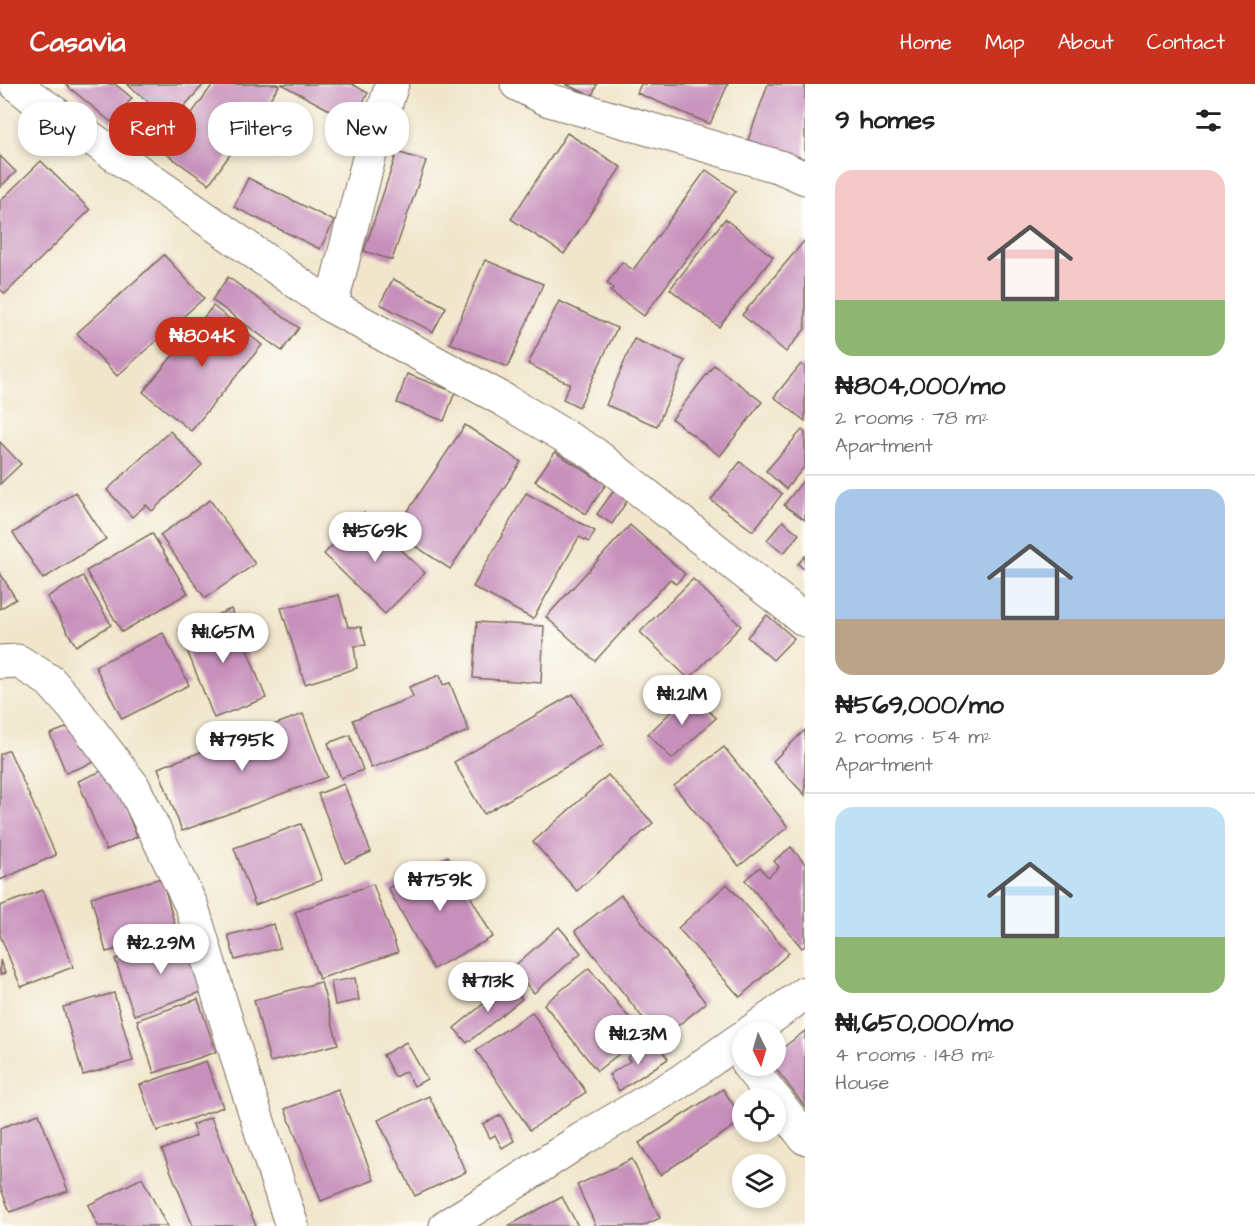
<!DOCTYPE html>
<meta charset="utf-8">
<style>
:root{--surface:#fff;--page:#f6f6f6;--text:#222;--muted:#767676;--line:#e0e0e0;--accent:#c8321e}
body{margin:0;font-family:"Architects Daughter",sans-serif;background:var(--page);color:var(--text);height:100vh;display:flex;flex-direction:column;font-size:22px;white-space:nowrap}
*{box-sizing:border-box;margin:0}
p{font-size:20px;color:var(--muted)}
.icon{flex:none;width:33px;height:33px;fill:none;stroke:currentColor;stroke-width:2;stroke-linecap:round;stroke-linejoin:round}
.map{position:relative;flex:1;overflow:hidden}
.details{display:flex;flex-direction:column;background:var(--surface);width:450px}
.details>*{flex:none}
.guide{position:absolute;left:18px;top:18px;width:570px;height:54px;display:flex;gap:12px}
.needle{width:39px;rotate:175deg}
.buttons{position:absolute;left:732px;top:938px;display:grid;gap:12px}
.buttons a{display:grid;place-items:center;width:54px;height:54px;border-radius:50%;background:var(--surface);box-shadow:0 3px 9px #0003;font-size:30px}
.price{position:absolute;translate:-50% -51px;padding:0 14px;border-radius:21px;background:#fff;color:#222;font-size:20px;line-height:39px;filter:drop-shadow(0 2px 3px #0008)}
.price::after{content:'';position:absolute;left:50%;top:36px;width:18px;height:14px;margin-left:-9px;background:inherit;clip-path:polygon(0 0,100% 0,50% 100%)}
.price.selected{background:var(--accent);color:#fff}
ul{padding:0;list-style:none}
li{display:grid;align-content:center;gap:12px;height:318px;padding:0 30px}
li+li{border-top:2px solid var(--line)}
li span{display:grid;place-items:center;height:186px;border-radius:18px;color:#555}
li>.icon{margin-inline-start:auto}
span .icon{width:108px;height:108px;fill:#fffc;stroke-width:1}
li b{font-size:26px}
h2{display:flex;justify-content:space-between;align-items:center;height:72px;padding:0 30px;font-size:26px}
.tag{padding:0 21px;border-radius:24px;background:var(--surface);box-shadow:0 3px 9px #0003;font-size:21px;line-height:54px}
.tag.selected{background:var(--accent);color:#fff}
header{display:flex;align-items:center;gap:36px;box-sizing:border-box;height:84px;padding:0 30px;background:var(--accent);color:#fff}
header strong{font-size:28px}
nav{display:flex;gap:33px;margin-inline-start:auto;font-size:21px}
main{display:flex;flex:1;min-height:0}
.map>svg:first-child{display:block}
.building{fill:#c790bc}
.lines{fill:none;stroke-linecap:round;stroke-linejoin:round}
.minor-casing{stroke:#7b6c5b;stroke-width:35}
.tertiary-casing{stroke:#7b6c5b;stroke-width:35}
.minor{stroke:#fff;stroke-width:33}
.tertiary{stroke:#fff;stroke-width:33}
</style>
<header>
<strong>Casavia</strong>
<nav><a>Home</a><a>Map</a><a>About</a><a>Contact</a></nav>
</header>
<main>
<div class="map">
<svg width="805" height="1142" viewBox="0 0 805 1142">
<rect width="100%" height="100%" fill="#fdfcf7"/>
<filter id="ink" filterUnits="userSpaceOnUse"><feTurbulence type="fractalNoise" baseFrequency=".0167" numOctaves="2"/><feDisplacementMap in="SourceGraphic" scale="12" xChannelSelector="R" yChannelSelector="G"/><feConvolveMatrix kernelMatrix="1 2 1 2 8 2 1 2 1" color-interpolation-filters="sRGB"/></filter>
<filter id="wash" filterUnits="userSpaceOnUse"><feTurbulence type="fractalNoise" baseFrequency=".008" numOctaves="4" result="noise"/><feDisplacementMap in="SourceGraphic" scale="24" xChannelSelector="R" yChannelSelector="G"/><feGaussianBlur stdDeviation="1.35" result="paint"/><feColorMatrix in="noise" values="0 0 0 0 0 0 0 0 0 0 0 0 0 0 0 0 0 1.4 0 .05"/><feComposite in="paint" operator="in"/></filter>
<g filter="url(#wash)">
<rect width="100%" height="100%" fill="#f1e6cc"/>
<g id="blocks">
<g class="building">
<polygon points="65,0 115,0 132,14 111,38"/>
<polygon points="127,0 204,0 171,37"/>
<polygon points="213,0 277,0 279,2 209,100 151,59 164,41 177,50"/>
<polygon points="281,0 352,0 368,9 352,38"/>
<polygon points="565,0 597,0 592,12"/>
<polygon points="641,0 728,0 710,40 637,9"/>
<polygon points="768,0 805,0 805,75 748,56"/>
<polygon points="567,49 621,83 564,170 511,135"/>
<polygon points="397,68 426,77 392,176 364,167"/>
<polygon points="0,72 16,88 0,103"/>
<polygon points="41,77 90,126 5,210 0,205 0,117"/>
<polygon points="706,86 736,107 644,232 610,207 613,204 607,199 622,178 633,186"/>
<polygon points="248,94 334,137 320,165 234,123"/>
<polygon points="725,135 773,173 719,243 670,205"/>
<polygon points="805,156 805,245 786,268 742,231"/>
<polygon points="164,171 204,214 117,292 77,249"/>
<polygon points="485,176 543,200 508,283 450,259"/>
<polygon points="228,193 299,244 282,267 212,216"/>
<polygon points="393,195 446,223 433,248 380,220"/>
<polygon points="559,217 617,244 579,323 563,315 570,300 528,280"/>
<polygon points="213,222 262,261 191,347 143,308"/>
<polygon points="634,255 685,277 657,342 606,321"/>
<polygon points="801,280 805,283 805,337 774,313"/>
<polygon points="714,281 762,318 720,372 672,335"/>
<polygon points="407,290 455,308 444,337 397,319"/>
<polygon points="465,341 521,378 450,485 394,448"/>
<polygon points="802,346 805,349 805,382 786,405 766,387"/>
<polygon points="170,347 202,381 152,427 146,421 132,433 107,406"/>
<polygon points="0,358 21,380 0,400"/>
<polygon points="555,368 606,400 586,430 535,397"/>
<polygon points="740,378 782,410 753,447 711,416"/>
<polygon points="805,394 805,436 784,421"/>
<polygon points="615,405 629,414 612,440 597,430"/>
<polygon points="75,408 106,455 43,495 13,449"/>
<polygon points="526,409 595,447 589,458 579,453 533,535 473,503"/>
<polygon points="210,416 255,480 205,514 160,451"/>
<polygon points="364,429 425,489 385,530 324,470"/>
<polygon points="783,437 799,450 784,469 767,456"/>
<polygon points="630,441 685,490 676,500 670,495 595,577 546,533"/>
<polygon points="152,449 188,509 122,548 86,487"/>
<polygon points="805,472 805,486 798,480"/>
<polygon points="0,489 16,515 0,525"/>
<polygon points="83,492 111,541 76,562 47,513"/>
<polygon points="693,495 741,542 689,595 640,548"/>
<polygon points="339,511 348,543 361,543 366,561 354,562 357,584 305,600 281,524"/>
<polygon points="231,525 266,614 214,634 179,546"/>
<polygon points="767,531 794,554 773,576 747,553"/>
<polygon points="477,538 544,542 541,599 473,594"/>
<polygon points="163,549 189,601 122,635 95,582"/>
<polygon points="440,591 443,601 450,599 469,647 371,684 353,636 413,613 409,603"/>
<polygon points="691,609 716,634 672,675 648,650"/>
<polygon points="573,610 604,661 484,730 454,678"/>
<polygon points="303,630 327,693 182,747 158,684"/>
<polygon points="79,639 94,678 66,689 50,650"/>
<polygon points="805,646 805,711 773,677"/>
<polygon points="350,651 363,686 341,694 328,659"/>
<polygon points="724,663 788,743 739,782 674,702"/>
<polygon points="9,666 56,771 0,796 0,670"/>
<polygon points="109,684 137,753 106,766 78,697"/>
<polygon points="608,691 653,739 577,807 533,758"/>
<polygon points="344,700 371,768 345,779 318,710"/>
<polygon points="301,740 322,796 255,821 234,764"/>
<polygon points="791,763 805,780 805,862 802,864 745,796 760,783 768,793 779,783 774,777"/>
<polygon points="448,772 493,853 433,885 388,804"/>
<polygon points="162,794 177,849 106,868 91,813"/>
<polygon points="373,800 398,868 319,895 295,828"/>
<polygon points="727,800 789,869 740,913 678,844"/>
<polygon points="43,806 73,883 21,903 0,851 0,822"/>
<polygon points="621,811 706,919 660,956 575,847"/>
<polygon points="274,840 280,864 235,876 228,851"/>
<polygon points="559,843 581,869 534,909 512,884"/>
<polygon points="188,851 207,906 134,931 115,875"/>
<polygon points="0,876 5,889 0,891"/>
<polygon points="589,884 643,951 597,987 544,920"/>
<polygon points="355,894 359,916 335,921 331,898"/>
<polygon points="321,898 338,960 270,978 254,916"/>
<polygon points="509,899 522,915 467,959 454,944"/>
<polygon points="114,909 133,977 83,991 63,923"/>
<polygon points="198,915 216,968 154,989 137,936"/>
<polygon points="532,928 586,1008 530,1046 476,966"/>
<polygon points="805,947 805,1023 773,981 776,981 776,969"/>
<polygon points="406,958 427,995 414,1002 406,987 395,993 383,971"/>
<polygon points="657,959 668,975 619,1007 609,991 630,977 627,974 642,964 645,968"/>
<polygon points="206,977 223,1023 157,1047 140,1001"/>
<polygon points="338,1005 374,1096 321,1117 285,1025"/>
<polygon points="723,1005 742,1034 742,1037 660,1091 639,1059"/>
<polygon points="429,1012 466,1088 415,1112 378,1036"/>
<polygon points="39,1030 68,1107 10,1128 0,1102 0,1044"/>
<polygon points="501,1031 514,1057 502,1064 495,1051 490,1054 483,1040"/>
<polygon points="211,1033 256,1142 193,1142 162,1066 196,1052 192,1041"/>
<polygon points="632,1075 660,1134 643,1142 596,1142 577,1101"/>
<polygon points="142,1094 167,1142 98,1142 88,1121"/>
<polygon points="562,1113 578,1142 508,1142"/>
</g>
</g>
</g>
<g filter="url(#ink)">
<use href="#blocks" fill-opacity="0" stroke="#7b6c5b" stroke-width="1.5"/>
<g class="lines">
<g class="minor-casing">
<g id="minor">
<polyline points="517,0 549,16 780,83 805,94"/>
<polyline points="331,222 369,74 392,0"/>
<polyline points="0,578 18,577 50,597 73,623 133,702 192,823 239,979 292,1142"/>
<polyline points="751,948 805,909"/>
<polyline points="748,981 774,1014"/>
<polyline points="776,1016 805,1054"/>
<polyline points="446,1142 490,1115 582,1055 678,999 742,954"/>
</g>
</g>
<g class="tertiary-casing">
<polyline id="tertiary" points="16,0 32,13 331,222 504,316 593,369 805,536"/>
</g>
<use href="#minor" class="minor"/>
<use href="#tertiary" class="tertiary"/>
</g>
</g>
</svg>
<div class="buttons">
<a><svg class="needle" viewBox="-14 -14 28 28"><path d="M0-13l5 13h-10z" fill="#e53935"/><path d="M0 13l5-13h-10z" fill="#767676"/></svg></a>
<a><svg class="icon" aria-label="locate" viewBox="0 0 24 24"><circle cx="12" cy="12" r="6"/><path d="M12 2v4M12 18v4M2 12h4M18 12h4"/></svg></a>
<a><svg class="icon" aria-label="layers" viewBox="0 0 24 24"><path d="M12 4l9 5-9 5-9-5zM3 14l9 5 9-5"/></svg></a>
</div>
<b class="price selected" style="left:202px;top:284px">₦804K</b>
<b class="price" style="left:375px;top:479px">₦569K</b>
<b class="price" style="left:223px;top:580px">₦1.65M</b>
<b class="price" style="left:682px;top:642px">₦1.21M</b>
<b class="price" style="left:242px;top:688px">₦795K</b>
<b class="price" style="left:440px;top:828px">₦759K</b>
<b class="price" style="left:161px;top:891px">₦2.29M</b>
<b class="price" style="left:488px;top:929px">₦713K</b>
<b class="price" style="left:638px;top:982px">₦1.23M</b>
<div class="guide">
<a class="tag">Buy</a>
<a class="tag selected">Rent</a>
<a class="tag">Filters</a>
<a class="tag">New</a>
</div>
</div>
<section class="details">
<h2>9 homes<svg class="icon" aria-label="filters" viewBox="0 0 24 24"><path d="M4 7h16M4 17h16"/><circle cx="9" cy="7" r="2"/><circle cx="15" cy="17" r="2"/></svg></h2>
<ul>
<li><span style="background:linear-gradient(#f6c9c9 70%,#8fb573 0)"><svg class="icon" aria-label="home" viewBox="0 0 24 24"><path d="M3 11l9-7 9 7M6 9v11h12V9"/></svg></span><div><b>₦804,000/mo</b><p>2 rooms · 78 m²</p><p>Apartment</p></div></li>
<li><span style="background:linear-gradient(#a9c7e8 70%,#b9a48a 0)"><svg class="icon" aria-label="home" viewBox="0 0 24 24"><path d="M3 11l9-7 9 7M6 9v11h12V9"/></svg></span><div><b>₦569,000/mo</b><p>2 rooms · 54 m²</p><p>Apartment</p></div></li>
<li><span style="background:linear-gradient(#bfe0f5 70%,#8fb573 0)"><svg class="icon" aria-label="home" viewBox="0 0 24 24"><path d="M3 11l9-7 9 7M6 9v11h12V9"/></svg></span><div><b>₦1,650,000/mo</b><p>4 rooms · 148 m²</p><p>House</p></div></li>
</ul>
</section>
</main>
